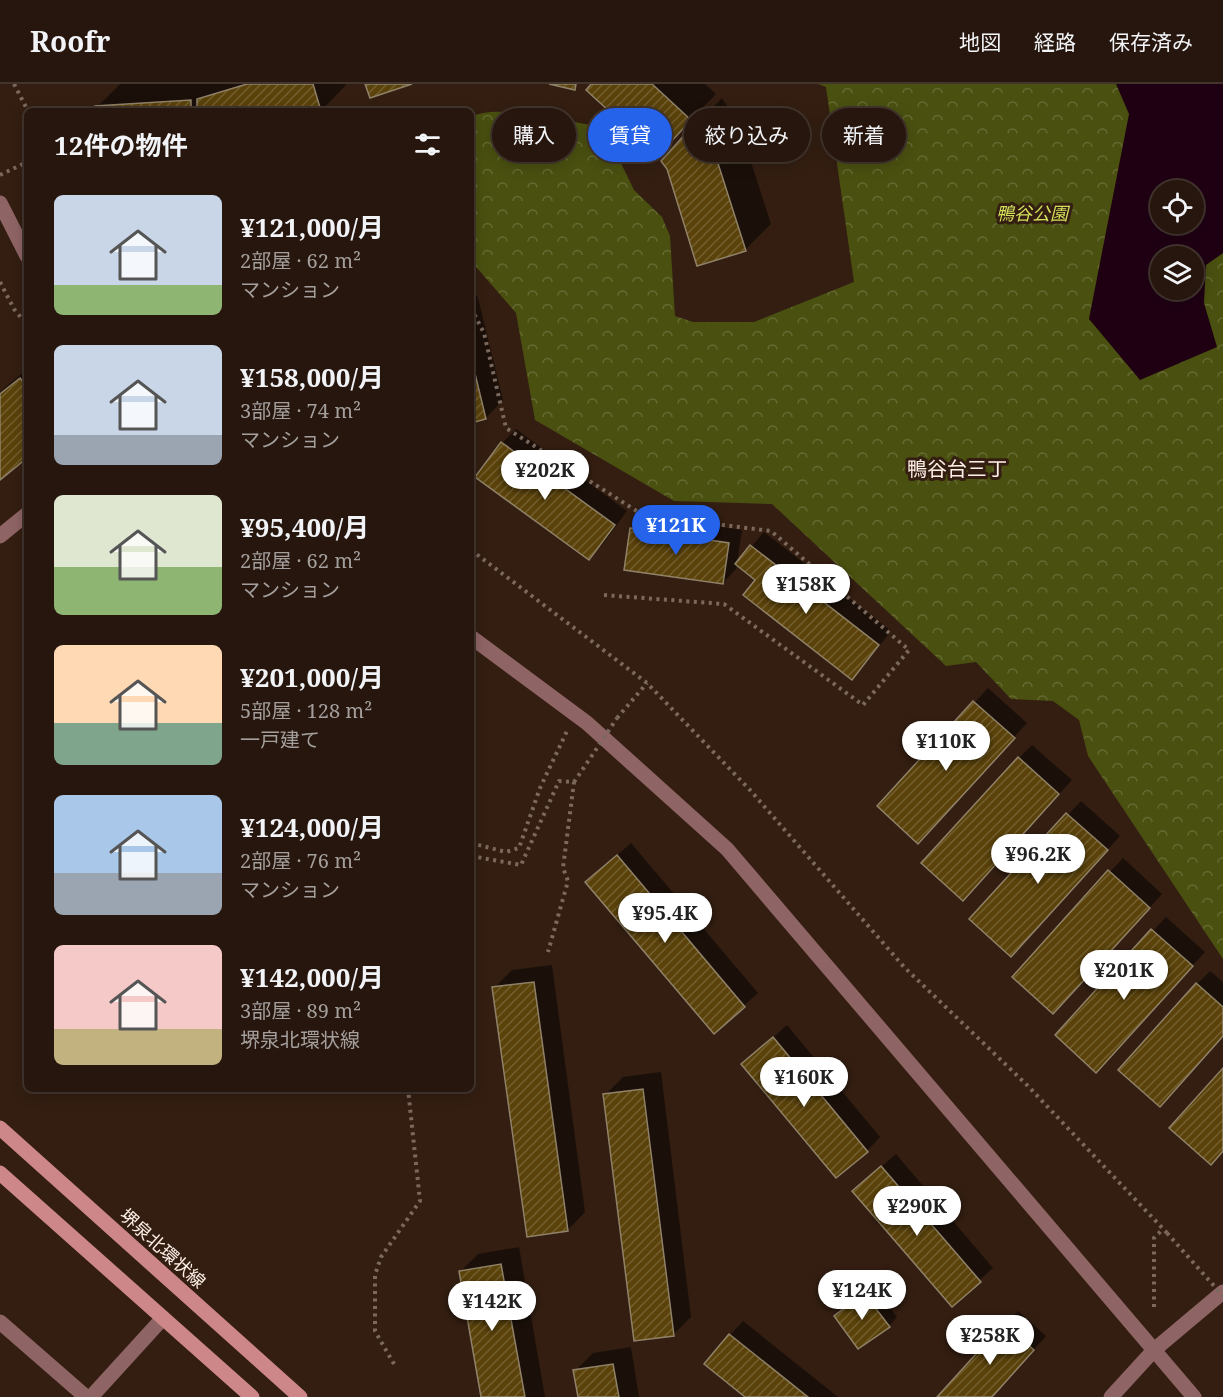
<!DOCTYPE html>
<html lang="ja">
<meta charset="utf-8">
<style>
:root{--surface:#26160d;--page:#32231b;--text:#f1f3f6;--muted:#a49f9d;--line:#42352e;--accent:#2563eb}
body{margin:0;font-family:"Noto Serif","Noto Sans JP",serif;background:var(--page);color:var(--text);height:100vh;display:flex;flex-direction:column;font-size:22px;white-space:nowrap}
*{box-sizing:border-box;margin:0}
p{font-size:20px;color:var(--muted)}
.icon{flex:none;width:33px;height:33px;fill:none;stroke:currentColor;stroke-width:2;stroke-linecap:round;stroke-linejoin:round}
.map{position:relative;flex:1;overflow:hidden}
.details{position:absolute;left:24px;top:24px;width:450px;height:984px;display:flex;flex-direction:column;background:var(--surface);border-radius:9px;box-shadow:0 3px 15px #0003,0 0 0 2px var(--line)}
.details>*{flex:none}
.top-card{position:absolute;left:492px;top:24px;width:570px;height:54px;display:flex;gap:12px}
.fabs{position:absolute;left:1150px;top:96px;display:grid;gap:12px}
.fabs a{display:grid;place-items:center;width:54px;height:54px;border-radius:50%;background:var(--surface);box-shadow:0 3px 15px #0003,0 0 0 2px var(--line);font-size:30px}
.price{position:absolute;translate:-50% -51px;padding:0 14px;border-radius:21px;background:#fff;color:#222;font-size:20px;line-height:39px;filter:drop-shadow(0 2px 3px #0008)}
.price::after{content:'';position:absolute;left:50%;top:36px;width:18px;height:14px;margin-left:-9px;background:inherit;clip-path:polygon(0 0,100% 0,50% 100%)}
.price.current{background:var(--accent);color:#fff}
ul{padding:0;list-style:none}
li{display:flex;align-items:center;gap:18px;height:150px;padding:0 30px}
li span{display:grid;place-items:center;flex:none;width:168px;height:120px;border-radius:9px;color:#555}
li>.icon{margin-inline-start:auto}
span .icon{width:72px;height:72px;fill:#fffc;stroke-width:1}
li b{font-size:26px}
h2{display:flex;justify-content:space-between;align-items:center;height:72px;padding:0 30px;font-size:26px}
.chip{padding:0 21px;border-radius:27px;background:var(--surface);box-shadow:0 3px 15px #0003,0 0 0 2px var(--line);font-size:21px;line-height:54px}
.chip.current{background:var(--accent);color:#fff}
header{display:flex;align-items:center;gap:36px;box-sizing:border-box;height:84px;padding:0 30px;background:var(--surface);border-bottom:2px solid var(--line)}
header strong{font-size:28px}
nav{display:flex;gap:33px;margin-inline-start:auto;font-size:21px}
.map>svg:first-child{display:block}
.forest{fill:url(#forest-crowns);fill-rule:evenodd}
.water{fill:#1f0013;fill-rule:evenodd}
.shadow{fill:#0007}
.building{fill:url(#building-hatch);stroke:#908268;stroke-width:1.5}
.lines{fill:none;stroke-linecap:round;stroke-linejoin:round}
.path{stroke:#7c695e;stroke-width:4;stroke-dasharray:3 4.5;stroke-linecap:butt}
.minor{stroke:#8f6465;stroke-width:15}
.tertiary{stroke:#8f6465;stroke-width:15}
.secondary{stroke:#cd8789;stroke-width:15}
.path-bridge{stroke:#7c695e;stroke-width:4;stroke-dasharray:3 4.5;stroke-linecap:butt}
.labels{text-anchor:middle;dominant-baseline:central;stroke-width:6;stroke-linejoin:round;paint-order:stroke}
.park-label{font-size:18px;font-style:italic;fill:#d2df5b;stroke:#331e11}
.street-label{font-size:18px;fill:#feefe7;stroke:#331e11}
.neighbourhood-label{font-size:20px;fill:#feefe7;stroke:#331e11}
</style>
<header>
<strong>Roofr</strong>
<nav><a>地図</a><a>経路</a><a>保存済み</a></nav>
</header>
<div class="map">
<svg width="1223" height="1313" viewBox="0 0 1223 1313">
<defs>
<pattern id="forest-crowns" width="20" height="18" patternUnits="userSpaceOnUse" patternTransform="scale(1.5)"><rect width="20" height="18" fill="#4a5010"/><path d="M2 6a3 3 0 1 1 6 0M12 15a3 3 0 1 1 6 0" fill="none" stroke="#656a33"/></pattern>
<pattern id="building-hatch" width="6" height="6" patternUnits="userSpaceOnUse" patternTransform="scale(1.5)"><rect width="6" height="6" fill="#5a420a"/><path d="M-1 1l2-2M0 6l6-6M5 7l2-2" fill="none" stroke="#735e2e"/></pattern>
</defs>
<rect width="100%" height="100%" fill="#331e11"/>
<path class="forest" d="M818 0H1223V875L1088 672 1079 636 1053 617 1011 615 976 578 946 582 772 420 674 417 535 336 516 229 471 177V33C496 19 563 37 592 41L617 71 634 106 662 133 670 152 675 232 693 238H754L854 198 826 3ZM1161 106H1194V140H1161ZM1161 172H1194V206H1161Z"/>
<path class="water" d="M1116 0H1223V169L1206 181 1204 219 1217 263 1140 296 1089 235 1129 30ZM1161 106H1194V140H1161ZM1161 172H1194V206H1161Z"/>
<g class="shadow">
<polygon points="120,0 346,0 346,1 321,27 97,27 97,23"/>
<polygon points="593,0 705,0 716,10 658,70"/>
<polygon points="722,14 740,44 771,140 745,166 663,77"/>
<polygon points="471,204 478,214 503,316 486,334 471,338"/>
<polygon points="27,285 27,372 0,394 0,308"/>
<polygon points="516,345 627,427 602,461 589,474 477,392 502,359"/>
<polygon points="645,432 742,446 737,479 764,448 891,547 865,580 852,594 758,496 737,480 736,485 723,499 631,445"/>
<polygon points="988,604 1027,639 931,745 879,722"/>
<polygon points="1032,661 1072,696 976,801 1019,674"/>
<polygon points="1081,717 1120,752 1024,857 972,835"/>
<polygon points="631,759 758,909 714,948 587,798"/>
<polygon points="1123,774 1162,810 1067,915 1014,892"/>
<polygon points="1166,833 1205,868 1109,973 1057,951"/>
<polygon points="552,881 585,1128 568,1146 494,904 512,886"/>
<polygon points="1210,887 1223,898 1223,951 1197,900"/>
<polygon points="787,941 880,1053 867,1067 743,980"/>
<polygon points="661,988 691,1233 673,1251 605,1011 623,993"/>
<polygon points="896,1070 993,1184 952,1221 854,1107"/>
<polygon points="519,1163 545,1313 482,1313 460,1188 478,1170"/>
<polygon points="874,1202 897,1233 889,1242 836,1232"/>
<polygon points="1018,1227 1046,1252 991,1313 939,1313"/>
<polygon points="743,1237 838,1313 747,1313 730,1251"/>
<polygon points="631,1263 639,1313 579,1313 575,1287 593,1269"/>
</g>
<g class="building">
<polygon points="247,0 313,0 321,27 197,27 197,15"/>
<polygon points="365,0 412,0 370,14"/>
<polygon points="549,0 576,0 575,6"/>
<polygon points="591,0 652,0 691,36 658,72 586,6"/>
<polygon points="191,16 191,27 96,27 95,22"/>
<polygon points="696,38 715,70 746,167 697,182 667,85 661,77"/>
<polygon points="471,273 486,335 471,339"/>
<polygon points="20,294 27,303 27,374 0,396 0,310"/>
<polygon points="501,358 615,441 589,476 475,393"/>
<polygon points="630,444 729,459 723,500 624,486"/>
<polygon points="750,461 879,561 852,596 743,511 755,496 735,480"/>
<polygon points="973,617 1015,654 918,760 877,722"/>
<polygon points="1018,673 1059,710 963,817 921,779"/>
<polygon points="1066,729 1108,766 1011,873 969,835"/>
<polygon points="617,771 745,923 714,950 585,798"/>
<polygon points="1108,786 1150,824 1053,930 1012,893"/>
<polygon points="1151,845 1193,882 1096,989 1055,951"/>
<polygon points="534,898 568,1147 527,1153 492,903"/>
<polygon points="1196,899 1223,923 1223,952 1160,1023 1118,986"/>
<polygon points="773,953 868,1068 836,1094 741,980"/>
<polygon points="1223,984 1223,1067 1211,1081 1169,1044"/>
<polygon points="643,1005 674,1252 634,1257 603,1010"/>
<polygon points="881,1082 981,1198 952,1223 852,1107"/>
<polygon points="501,1180 525,1313 481,1313 459,1187"/>
<polygon points="864,1209 890,1243 858,1265 834,1232"/>
<polygon points="1004,1239 1034,1266 992,1313 937,1313"/>
<polygon points="729,1250 808,1313 745,1313 704,1280"/>
<polygon points="613,1280 619,1313 578,1313 573,1286"/>
</g>
<g class="lines">
<g class="path">
<polyline points="14,0 28,27"/>
<polyline points="0,91 27,78"/>
<polyline points="0,198 14,225 27,241"/>
<polyline points="471,224 484,249 506,344 643,431 771,447 909,566 863,621 724,520 603,511"/>
<polyline points="471,466 647,599 750,706 904,883 1027,1001 1167,1149"/>
<polyline points="617,634 647,599"/>
<polyline points="574,698 591,673"/>
<polyline points="471,759 506,768 519,764 540,704 567,647"/>
<polyline points="471,772 521,781 559,697 574,698 563,784 568,797 548,868"/>
<polyline points="1154,1223 1154,1154 1163,1145"/>
<polyline points="394,1280 375,1247 375,1191 381,1173 420,1117 408,1005"/>
</g>
<g class="minor">
<polyline points="0,1238 86,1313"/>
<polyline points="91,1313 163,1234"/>
</g>
<g class="tertiary">
<polyline points="0,119 27,172"/>
<polyline points="0,452 27,430"/>
<polyline points="471,553 587,639 727,765 1194,1313"/>
<polyline points="1111,1313 1154,1266 1223,1208"/>
</g>
<g class="secondary">
<polyline points="0,1044 300,1313"/>
<polyline points="0,1089 252,1313"/>
</g>
<g class="path-bridge">
<polyline points="591,673 617,634"/>
<polyline points="1167,1149 1223,1212"/>
</g>
</g>
<g class="labels">
<g class="park-label">
<text x="1032" y="129">鴨谷公園</text>
</g>
<g class="street-label">
<text transform="translate(163 1164) rotate(42)">堺泉北環状線</text>
</g>
<g class="neighbourhood-label">
<text x="957" y="384">鴨谷台三丁</text>
</g>
</g>
</svg>
<div class="fabs">
<a><svg class="icon" aria-label="locate" viewBox="0 0 24 24"><circle cx="12" cy="12" r="6"/><path d="M12 2v4M12 18v4M2 12h4M18 12h4"/></svg></a>
<a><svg class="icon" aria-label="layers" viewBox="0 0 24 24"><path d="M12 4l9 5-9 5-9-5zM3 14l9 5 9-5"/></svg></a>
</div>
<b class="price" style="left:545px;top:417px">¥202K</b>
<b class="price current" style="left:676px;top:472px">¥121K</b>
<b class="price" style="left:806px;top:531px">¥158K</b>
<b class="price" style="left:946px;top:688px">¥110K</b>
<b class="price" style="left:1038px;top:801px">¥96.2K</b>
<b class="price" style="left:665px;top:860px">¥95.4K</b>
<b class="price" style="left:1124px;top:917px">¥201K</b>
<b class="price" style="left:804px;top:1024px">¥160K</b>
<b class="price" style="left:917px;top:1153px">¥290K</b>
<b class="price" style="left:862px;top:1237px">¥124K</b>
<b class="price" style="left:492px;top:1248px">¥142K</b>
<b class="price" style="left:990px;top:1282px">¥258K</b>
<div class="top-card">
<a class="chip">購入</a>
<a class="chip current">賃貸</a>
<a class="chip">絞り込み</a>
<a class="chip">新着</a>
</div>
<section class="details">
<h2>12件の物件<svg class="icon" aria-label="filters" viewBox="0 0 24 24"><path d="M4 7h16M4 17h16"/><circle cx="9" cy="7" r="2"/><circle cx="15" cy="17" r="2"/></svg></h2>
<ul>
<li><span style="background:linear-gradient(#c9d6e8 75%,#8fb573 0)"><svg class="icon" aria-label="home" viewBox="0 0 24 24"><path d="M3 11l9-7 9 7M6 9v11h12V9"/></svg></span><div><b>¥121,000/月</b><p>2部屋 · 62 m²</p><p>マンション</p></div></li>
<li><span style="background:linear-gradient(#c9d6e8 75%,#9aa5b1 0)"><svg class="icon" aria-label="home" viewBox="0 0 24 24"><path d="M3 11l9-7 9 7M6 9v11h12V9"/></svg></span><div><b>¥158,000/月</b><p>3部屋 · 74 m²</p><p>マンション</p></div></li>
<li><span style="background:linear-gradient(#dfe7d0 60%,#8fb573 0)"><svg class="icon" aria-label="home" viewBox="0 0 24 24"><path d="M3 11l9-7 9 7M6 9v11h12V9"/></svg></span><div><b>¥95,400/月</b><p>2部屋 · 62 m²</p><p>マンション</p></div></li>
<li><span style="background:linear-gradient(#ffd9b3 65%,#7fa58c 0)"><svg class="icon" aria-label="home" viewBox="0 0 24 24"><path d="M3 11l9-7 9 7M6 9v11h12V9"/></svg></span><div><b>¥201,000/月</b><p>5部屋 · 128 m²</p><p>一戸建て</p></div></li>
<li><span style="background:linear-gradient(#a9c7e8 65%,#9aa5b1 0)"><svg class="icon" aria-label="home" viewBox="0 0 24 24"><path d="M3 11l9-7 9 7M6 9v11h12V9"/></svg></span><div><b>¥124,000/月</b><p>2部屋 · 76 m²</p><p>マンション</p></div></li>
<li><span style="background:linear-gradient(#f6c9c9 70%,#c2b280 0)"><svg class="icon" aria-label="home" viewBox="0 0 24 24"><path d="M3 11l9-7 9 7M6 9v11h12V9"/></svg></span><div><b>¥142,000/月</b><p>3部屋 · 89 m²</p><p>堺泉北環状線</p></div></li>
</ul>
</section>
</div>
